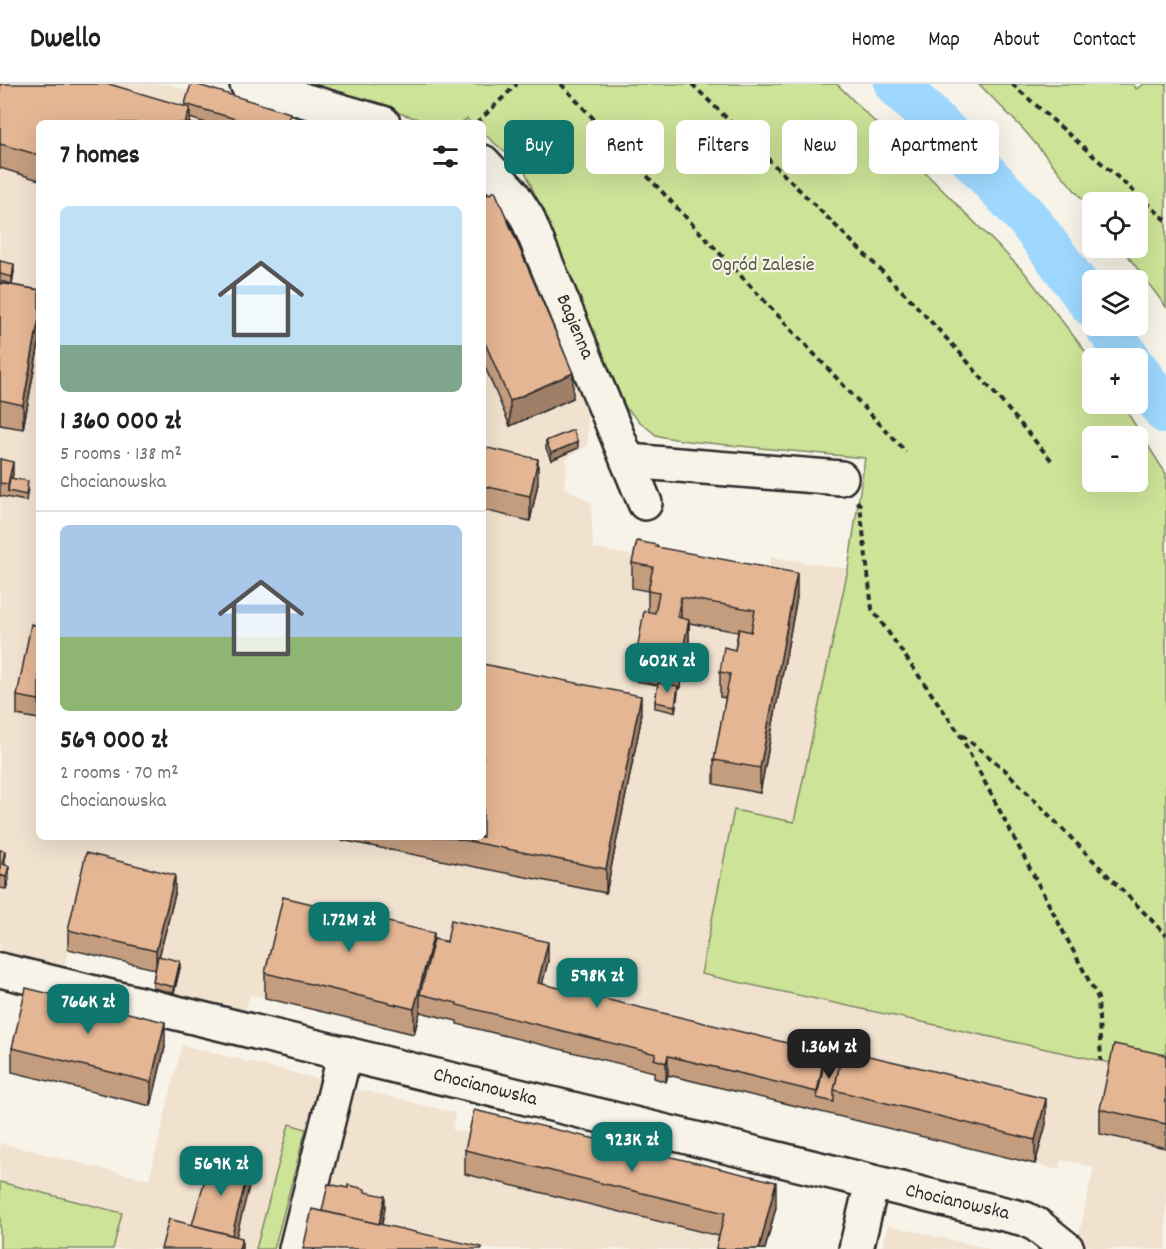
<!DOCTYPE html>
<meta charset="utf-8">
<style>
:root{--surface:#fff;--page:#f6f6f6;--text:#202124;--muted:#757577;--line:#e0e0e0;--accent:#0f766e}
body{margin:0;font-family:Dekko,sans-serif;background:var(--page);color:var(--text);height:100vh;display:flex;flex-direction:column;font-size:22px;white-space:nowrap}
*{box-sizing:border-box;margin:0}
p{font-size:20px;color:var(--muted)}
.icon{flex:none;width:33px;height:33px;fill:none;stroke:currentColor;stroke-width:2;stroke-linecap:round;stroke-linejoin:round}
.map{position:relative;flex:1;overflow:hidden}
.side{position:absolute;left:36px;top:36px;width:450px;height:720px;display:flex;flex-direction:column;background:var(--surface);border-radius:9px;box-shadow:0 6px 24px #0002}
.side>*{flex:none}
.hud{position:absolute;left:504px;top:36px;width:570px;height:54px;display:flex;gap:12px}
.controls{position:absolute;left:1082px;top:108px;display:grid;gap:12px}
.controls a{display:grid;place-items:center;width:66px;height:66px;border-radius:9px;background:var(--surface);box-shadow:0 6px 24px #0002;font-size:30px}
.price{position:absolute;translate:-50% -51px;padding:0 14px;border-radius:12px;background:var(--accent);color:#fff;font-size:20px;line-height:39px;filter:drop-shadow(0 2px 3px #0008)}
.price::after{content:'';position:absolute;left:50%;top:36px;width:18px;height:14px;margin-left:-9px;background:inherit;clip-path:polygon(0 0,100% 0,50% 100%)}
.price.active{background:#222;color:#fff}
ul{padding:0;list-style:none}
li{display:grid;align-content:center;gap:12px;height:318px;padding:0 24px}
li+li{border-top:2px solid var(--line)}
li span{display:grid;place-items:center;height:186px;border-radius:9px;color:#555}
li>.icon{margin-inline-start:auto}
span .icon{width:108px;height:108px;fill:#fffc;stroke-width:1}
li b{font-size:26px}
h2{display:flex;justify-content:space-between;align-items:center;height:72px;padding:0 24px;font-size:26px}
.chip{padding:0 21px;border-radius:9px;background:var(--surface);box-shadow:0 6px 24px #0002;font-size:21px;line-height:54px}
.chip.active{background:var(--accent);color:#fff}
header{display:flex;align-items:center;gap:36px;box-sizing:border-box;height:84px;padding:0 30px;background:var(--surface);border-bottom:2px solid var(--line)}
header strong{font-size:28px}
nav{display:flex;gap:33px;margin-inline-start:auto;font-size:21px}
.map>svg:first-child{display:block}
.built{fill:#f1e1cf}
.green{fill:#cde398;stroke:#7c8762;stroke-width:1.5;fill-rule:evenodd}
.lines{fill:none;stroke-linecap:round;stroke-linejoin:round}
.river{stroke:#9ed8fe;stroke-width:44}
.minor-casing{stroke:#2b2b2b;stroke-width:38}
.path{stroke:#2b2b2b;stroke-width:4;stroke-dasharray:6 4.5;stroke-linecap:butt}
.minor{stroke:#f7f3e8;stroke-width:33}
.wall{fill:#c49d7f;stroke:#2b2b2b;stroke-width:1.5}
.shaded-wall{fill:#a07f68;stroke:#2b2b2b;stroke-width:1.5}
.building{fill:#e4b694;stroke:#2b2b2b;stroke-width:1.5}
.labels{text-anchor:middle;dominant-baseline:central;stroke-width:4.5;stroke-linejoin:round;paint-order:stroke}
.park-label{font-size:20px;fill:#545946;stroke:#f7f3e8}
.street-label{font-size:20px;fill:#2b2b2b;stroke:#f7f3e8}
</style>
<header>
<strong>Dwello</strong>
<nav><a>Home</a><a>Map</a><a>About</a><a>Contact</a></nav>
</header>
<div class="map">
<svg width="1166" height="1165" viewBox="0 0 1166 1165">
<rect width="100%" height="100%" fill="#f7f3e8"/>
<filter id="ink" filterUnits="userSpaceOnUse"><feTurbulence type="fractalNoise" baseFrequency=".0167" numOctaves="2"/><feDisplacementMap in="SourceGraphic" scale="12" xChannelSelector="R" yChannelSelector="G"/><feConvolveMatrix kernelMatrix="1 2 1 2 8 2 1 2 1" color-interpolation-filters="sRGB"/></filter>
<g filter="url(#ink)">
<g class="built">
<polygon points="0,0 167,0 295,39 39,39 39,753 483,753 483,107 507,137 586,319 588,361 567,374 564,403 591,419 593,464 682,481 765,507 771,473 848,485 794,738 701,890 1166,991 1166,1165 1102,1165 1077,1159 1094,1083 1061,1076 1059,1086 668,991 666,997 655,988 420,929 414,950 250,910 246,927 153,904 156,885 69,865 64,883 0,867"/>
<polygon points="182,961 455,1029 452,1045 776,1123 765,1165 0,1165 0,1059 149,1096"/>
<polygon points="888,1141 990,1165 882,1165"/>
</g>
<g class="green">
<path d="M305 0H837L1025 189 1092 276V320H1122L1166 390V991L701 890 734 726 794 738 848 485 865 374 687 357 663 353 656 351 639 337 626 324 524 85 483 49V39H471L467 35 460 39H431ZM1092 352H1137V398H1092Z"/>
<polygon points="979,0 1134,0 1136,5 1144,0 1166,0 1166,223 1122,164 1137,164 1137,118 1092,118 1092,127 1024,46"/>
<polygon points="289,1040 306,1045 274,1165 256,1165"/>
<polygon points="0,1098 122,1129 113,1165 0,1165"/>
</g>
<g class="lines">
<g class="river">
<polyline points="896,0 955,57 1028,135 1092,221"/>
<polyline points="1106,242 1129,274"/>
<polyline points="1137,286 1166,328"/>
</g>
<g class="minor-casing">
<g id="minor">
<polyline points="247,0 383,39"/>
<polyline points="483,78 511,108 527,133 645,419"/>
<polyline points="628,377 841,394"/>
<polyline points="0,886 1025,1135 1037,1141 1067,1165"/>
<polyline points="296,1165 345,969"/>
<polyline points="856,1165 872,1099"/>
</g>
</g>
<g class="path">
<polyline points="561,0 906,368"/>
<polyline points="692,0 909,214 961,270 1052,377"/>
<polyline points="1012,0 1166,136"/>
<polyline points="477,39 517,0"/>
<polyline points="857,417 860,421 872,525 959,649 1098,914 1101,977"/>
<polyline points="962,651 1004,685 1166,851"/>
</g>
<use href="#minor" class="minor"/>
</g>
<g class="wall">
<polygon points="0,0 185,23 185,20 290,36 300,39 206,39 190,34 190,39 39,39 39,96 0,84"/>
<polygon points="483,113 573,314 510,342 483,278"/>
<polygon points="0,177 14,187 12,200 0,197"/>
<polygon points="0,199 39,206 39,259 23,345 0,341"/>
<polygon points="546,357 578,364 551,376 546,364"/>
<polygon points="483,363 538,399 530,437 483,426"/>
<polygon points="0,375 13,390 12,394 28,404 26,417 0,412"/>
<polygon points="657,463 797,513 760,709 714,700 714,676 726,614 720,613 720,588 735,566 738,548 689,539 689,560 680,605 678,604 675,628 655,624 655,618 658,601 636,597 636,572 648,528 648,507 632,504 632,479"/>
<polygon points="39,542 39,635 17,631 17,612"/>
<polygon points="641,636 606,809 326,753 483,753"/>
<polygon points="0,766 9,795 6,805 0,804"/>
<polygon points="175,810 159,873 180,884 174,909 153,904 153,898 155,885 68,865 68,846"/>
<polygon points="434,855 548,877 542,900 825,974 1046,1040 1035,1080 668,991 666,998 654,994 654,988 457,940 457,937 420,928 414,950 265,914 265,889"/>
<polygon points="165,963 151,1022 12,988 12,964"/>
<polygon points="1166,971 1166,1064 1100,1050 1100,1025"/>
<polygon points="465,1066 776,1123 765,1165 716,1165 719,1152 465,1090"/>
</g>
<g class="shaded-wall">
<polygon points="190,24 190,39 185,39"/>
<polygon points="14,180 14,187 12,200 12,193"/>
<polygon points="39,234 39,259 23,345 23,321"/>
<polygon points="573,289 573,314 510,342 510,317"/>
<polygon points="578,358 578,364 551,376 551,369"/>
<polygon points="538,375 538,399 530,437 530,412"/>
<polygon points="13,378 13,390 9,408 8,407 8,400"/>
<polygon points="797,489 797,513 760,709 760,684"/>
<polygon points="681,513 681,538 677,533"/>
<polygon points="689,536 689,560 680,605 680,580"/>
<polygon points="678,602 678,609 675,628 675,622"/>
<polygon points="641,612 641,636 606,809 606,785"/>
<polygon points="5,767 5,780 2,793 2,780"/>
<polygon points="9,782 9,795 6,805 6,793"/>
<polygon points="175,791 175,810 156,885 156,867"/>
<polygon points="434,849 434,873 420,910 420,928 414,950 414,925"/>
<polygon points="548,858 548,877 538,917 538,899"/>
<polygon points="180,877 180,884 174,909 174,903"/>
<polygon points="165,938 165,963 151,1022 151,998"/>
<polygon points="825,968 825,987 817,1014 817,1008"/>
<polygon points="668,972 668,991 666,998 666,979"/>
<polygon points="1046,1015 1046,1040 1035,1080 1035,1056"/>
<polygon points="249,1084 249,1103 233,1165 230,1156"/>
<polygon points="776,1098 776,1123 765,1165 759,1165"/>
<polygon points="385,1112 385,1125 377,1164 377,1151"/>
<polygon points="242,1154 242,1165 239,1165"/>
</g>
<g class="building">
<polygon points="0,0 109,0 190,24 185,39 39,39 39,71 0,60"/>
<polygon points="191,0 195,0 290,29 287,39 249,39 185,20"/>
<polygon points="289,36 300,39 288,39"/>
<polygon points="495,107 573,289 510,317 483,254 483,113"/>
<polygon points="0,177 14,180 12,193 0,190"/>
<polygon points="0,199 39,206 39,234 23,321 0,316"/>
<polygon points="573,346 578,358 551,369 546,357"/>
<polygon points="483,363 538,375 530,412 483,402"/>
<polygon points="0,375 13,378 8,400 0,399"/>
<polygon points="10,394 28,397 26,411 8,407"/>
<polygon points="637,457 657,461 656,463 797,489 760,684 714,676 730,590 720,588 724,563 735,566 739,545 751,548 755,526 681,513 677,533 689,536 680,580 636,572 644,527 655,529 659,509 648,507 653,483 632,479"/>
<polygon points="31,540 39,542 39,616 17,612"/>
<polygon points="483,580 641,612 606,785 448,753 483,753"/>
<polygon points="658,599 678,602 675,622 655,618"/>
<polygon points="0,766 5,767 2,780 9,782 6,793 0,791"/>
<polygon points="86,769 175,791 156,867 68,846"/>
<polygon points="283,813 434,849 414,925 265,889"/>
<polygon points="451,836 548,858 538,899 825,968 817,1008 668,972 666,979 654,975 656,970 457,921 457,919 420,910 434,855 447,858"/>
<polygon points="158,872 180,877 174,903 153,898"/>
<polygon points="26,904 165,938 151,998 12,964"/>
<polygon points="1114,960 1166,971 1166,1040 1100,1025"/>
<polygon points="843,966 921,984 1046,1015 1035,1056 834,1006"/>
<polygon points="825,974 840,978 834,1006 834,1018 817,1014"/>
<polygon points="474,1026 776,1098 759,1165 719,1165 716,1164 725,1129 465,1066"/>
<polygon points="211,1074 249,1084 232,1151 192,1141"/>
<polygon points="328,1100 348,1104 348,1101 365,1105 365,1108 385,1112 379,1140 322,1127"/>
<polygon points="312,1125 482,1163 482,1165 303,1165"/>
<polygon points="169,1135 242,1154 239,1165 161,1165"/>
</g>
</g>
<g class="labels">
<g class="park-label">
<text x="763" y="182">Ogród Zalesie</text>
</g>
<g class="street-label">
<text transform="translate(574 243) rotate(67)">Bagienna</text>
<text transform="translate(485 1004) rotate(14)">Chocianowska</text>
<text transform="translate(957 1119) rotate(13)">Chocianowska</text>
</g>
</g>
</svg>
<div class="controls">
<a><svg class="icon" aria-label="locate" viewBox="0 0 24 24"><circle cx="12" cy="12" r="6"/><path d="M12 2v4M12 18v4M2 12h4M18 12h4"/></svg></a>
<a><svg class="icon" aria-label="layers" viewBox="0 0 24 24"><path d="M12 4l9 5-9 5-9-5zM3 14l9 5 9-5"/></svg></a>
<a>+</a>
<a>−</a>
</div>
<b class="price" style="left:667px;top:610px">602K zł</b>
<b class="price" style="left:349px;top:869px">1.72M zł</b>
<b class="price" style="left:597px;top:925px">598K zł</b>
<b class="price" style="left:88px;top:951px">766K zł</b>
<b class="price active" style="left:829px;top:996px">1.36M zł</b>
<b class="price" style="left:632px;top:1089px">923K zł</b>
<b class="price" style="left:221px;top:1113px">569K zł</b>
<div class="hud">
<a class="chip active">Buy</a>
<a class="chip">Rent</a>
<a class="chip">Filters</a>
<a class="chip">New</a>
<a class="chip">Apartment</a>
</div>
<section class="side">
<h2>7 homes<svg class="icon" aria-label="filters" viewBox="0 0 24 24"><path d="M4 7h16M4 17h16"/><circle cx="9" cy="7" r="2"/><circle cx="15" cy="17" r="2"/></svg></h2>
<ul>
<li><span style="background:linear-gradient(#bfe0f5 75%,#7fa58c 0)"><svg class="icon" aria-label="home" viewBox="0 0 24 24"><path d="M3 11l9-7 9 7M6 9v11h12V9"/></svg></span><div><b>1 360 000 zł</b><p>5 rooms · 138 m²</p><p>Chocianowska</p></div></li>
<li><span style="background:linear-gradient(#a9c7e8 60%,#8fb573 0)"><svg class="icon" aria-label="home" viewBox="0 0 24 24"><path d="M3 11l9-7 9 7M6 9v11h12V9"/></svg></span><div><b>569 000 zł</b><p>2 rooms · 70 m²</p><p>Chocianowska</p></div></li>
</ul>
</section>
</div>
